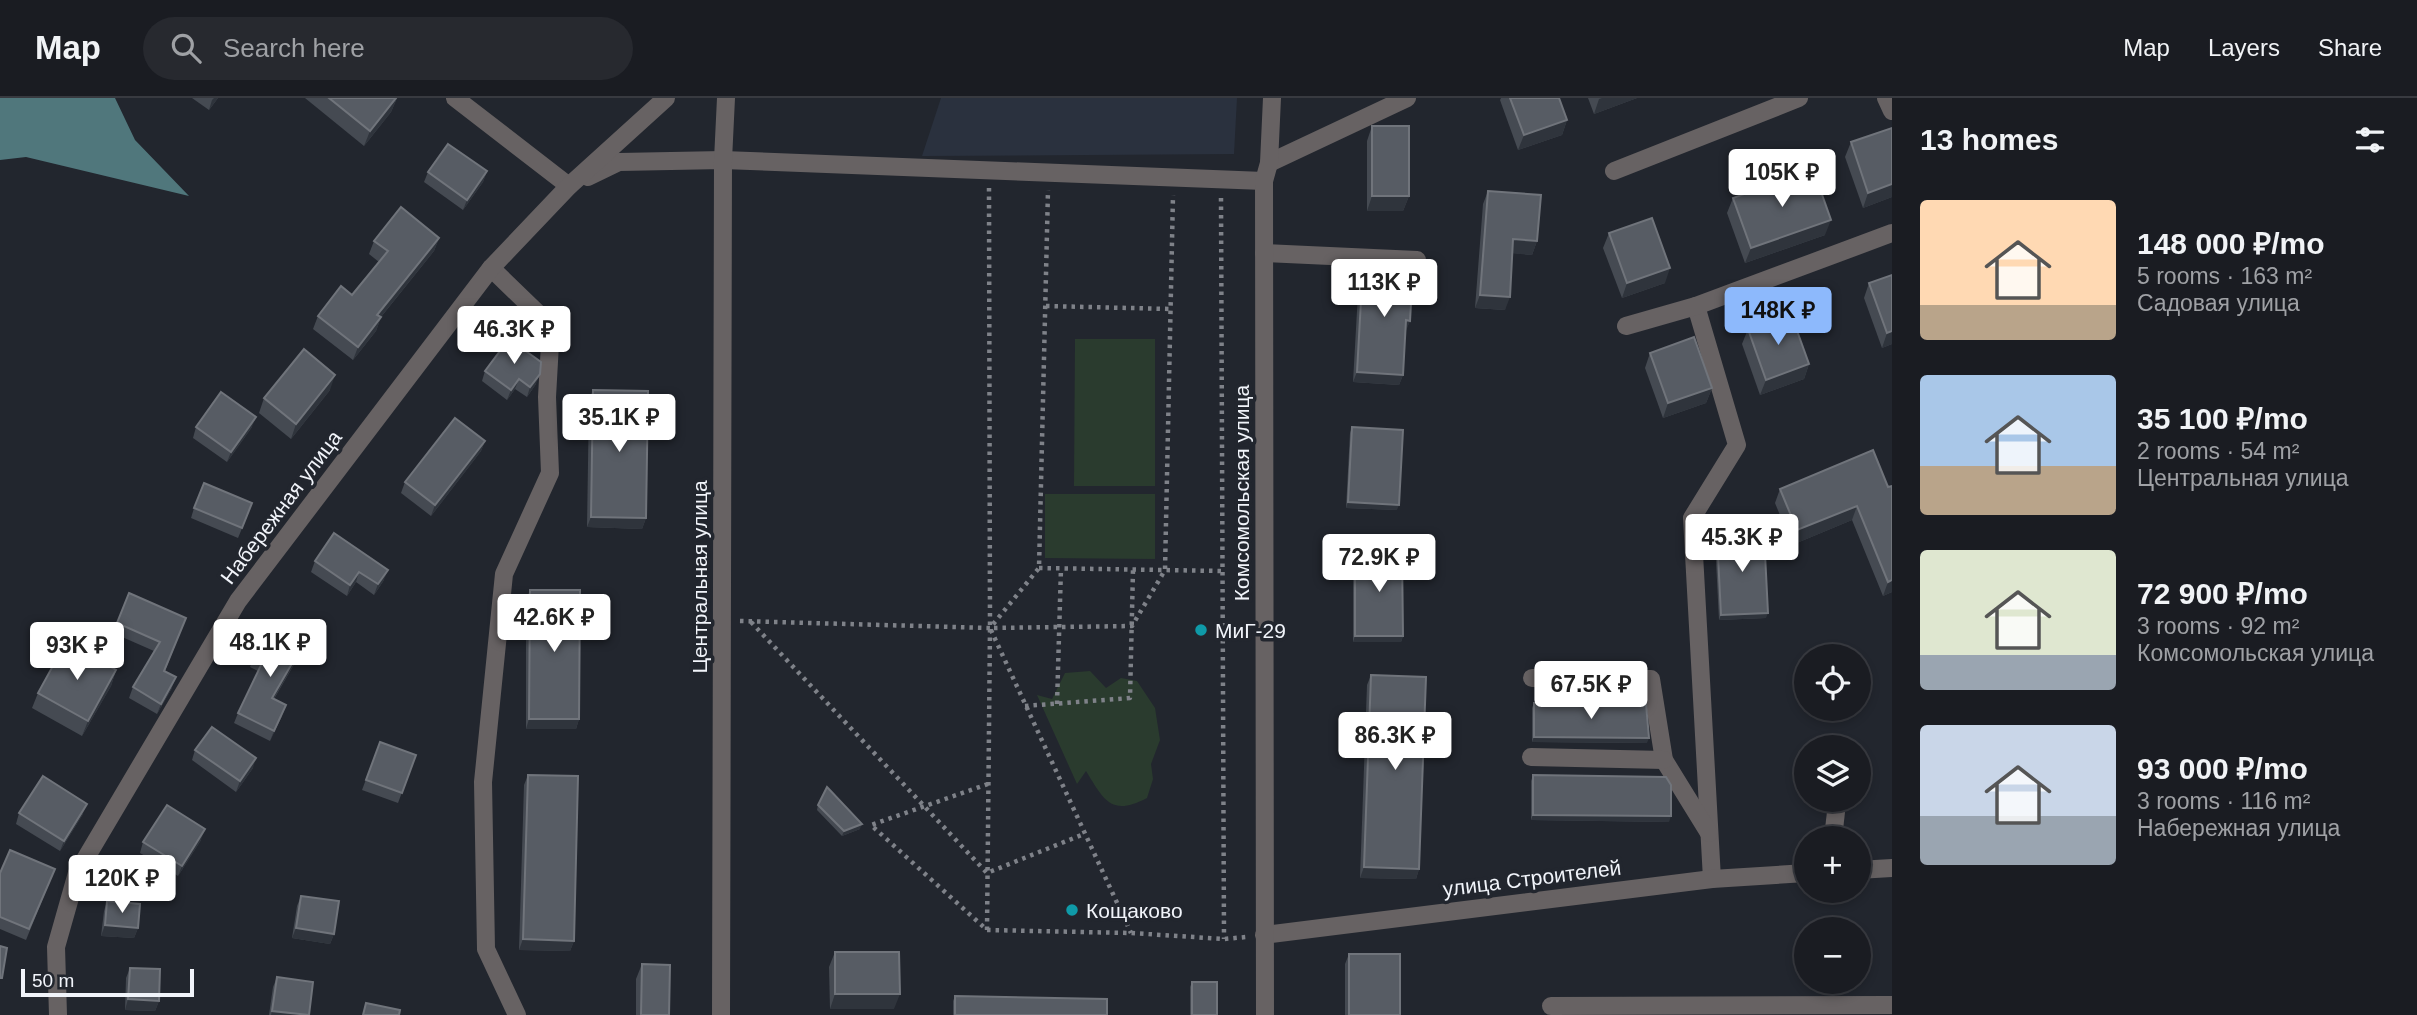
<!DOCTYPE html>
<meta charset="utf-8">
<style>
:root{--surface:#1a1c22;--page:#27292f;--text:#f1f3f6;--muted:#9fa1a5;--line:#383a40;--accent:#8db9fc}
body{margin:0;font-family:Arial,sans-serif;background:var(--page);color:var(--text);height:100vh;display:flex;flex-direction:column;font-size:26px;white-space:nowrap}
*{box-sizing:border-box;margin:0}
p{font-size:23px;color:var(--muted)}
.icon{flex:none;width:38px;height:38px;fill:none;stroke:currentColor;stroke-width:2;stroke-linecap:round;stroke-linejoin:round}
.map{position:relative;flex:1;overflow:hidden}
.panel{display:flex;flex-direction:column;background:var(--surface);width:525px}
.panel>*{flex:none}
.tools{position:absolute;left:1794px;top:546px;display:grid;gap:14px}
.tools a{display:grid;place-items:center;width:77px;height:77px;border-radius:50%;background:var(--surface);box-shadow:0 4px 10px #0003,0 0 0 2px var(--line);font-size:35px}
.scale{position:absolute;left:21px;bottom:18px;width:173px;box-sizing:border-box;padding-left:7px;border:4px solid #f1f4fa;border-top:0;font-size:19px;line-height:24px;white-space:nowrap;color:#f1f4fa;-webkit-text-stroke:5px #22262e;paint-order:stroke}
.price{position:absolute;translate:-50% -60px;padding:0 16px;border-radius:7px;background:#fff;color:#222;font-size:23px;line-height:46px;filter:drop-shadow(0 2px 4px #0008)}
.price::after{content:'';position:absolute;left:50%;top:42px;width:21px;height:16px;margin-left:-10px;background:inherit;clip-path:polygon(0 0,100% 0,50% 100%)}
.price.active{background:var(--accent);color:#111}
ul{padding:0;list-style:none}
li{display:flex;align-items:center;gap:21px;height:175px;padding:0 28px}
li span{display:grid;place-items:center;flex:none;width:196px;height:140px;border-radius:7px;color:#555}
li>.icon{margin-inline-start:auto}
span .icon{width:84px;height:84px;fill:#fffc;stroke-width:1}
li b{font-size:30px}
h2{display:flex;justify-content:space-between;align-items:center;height:84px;padding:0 28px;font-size:30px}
header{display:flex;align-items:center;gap:42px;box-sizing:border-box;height:98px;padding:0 35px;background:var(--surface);border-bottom:2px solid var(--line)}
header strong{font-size:33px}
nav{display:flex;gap:38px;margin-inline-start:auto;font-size:24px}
.search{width:490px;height:63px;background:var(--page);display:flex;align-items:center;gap:18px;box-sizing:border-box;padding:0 24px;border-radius:38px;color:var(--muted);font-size:26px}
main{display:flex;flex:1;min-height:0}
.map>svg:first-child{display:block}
.built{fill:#2a313e}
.green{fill:#2a3b2e}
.water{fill:#50777c}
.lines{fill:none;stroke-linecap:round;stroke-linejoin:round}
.path{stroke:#7f8289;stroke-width:4.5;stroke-dasharray:3.5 5;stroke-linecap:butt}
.minor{stroke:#676263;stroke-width:18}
.wall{fill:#454a52}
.shaded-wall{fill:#2f343c}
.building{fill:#575c64;stroke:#70747b;stroke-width:2}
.culture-dot{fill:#0f9aa8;stroke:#22262e;stroke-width:2.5}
.labels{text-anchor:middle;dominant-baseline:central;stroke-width:7;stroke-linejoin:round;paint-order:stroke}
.street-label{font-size:21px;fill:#f1f4fa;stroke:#22262e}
.poi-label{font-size:21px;fill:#f1f4fa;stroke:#22262e;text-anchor:start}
</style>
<header>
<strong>Map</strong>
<div class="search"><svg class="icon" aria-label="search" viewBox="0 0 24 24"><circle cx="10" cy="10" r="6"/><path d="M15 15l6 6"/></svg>Search here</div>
<nav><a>Map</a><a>Layers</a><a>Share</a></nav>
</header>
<main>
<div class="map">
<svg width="1892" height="917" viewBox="0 0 1892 917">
<rect width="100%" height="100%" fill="#22262e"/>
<polygon class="built" points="941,0 1237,0 1234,56 922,58"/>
<g class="green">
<polygon points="1075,241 1155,241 1155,388 1074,388"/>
<polygon points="1045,396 1155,396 1155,461 1045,460"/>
<path d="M1090 573 1106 590 1121 580 1137 583 1155 610 1160 642 1151 666 1153 681 1147 700C1111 719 1104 702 1086 673L1077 686 1037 597 1052 601 1065 575Z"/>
</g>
<polygon class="water" points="0,0 115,0 135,42 189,98 26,59 0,62"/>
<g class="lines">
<g class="path">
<polyline points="989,90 990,530 1131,835"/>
<polyline points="1221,100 1224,841"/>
<polyline points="1046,208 1171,211"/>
<polyline points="1039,470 1223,473"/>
<polyline points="740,523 990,530 1039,470 1048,92"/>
<polyline points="751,524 987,775 1084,736"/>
<polyline points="1057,606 1061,470"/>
<polyline points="1025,608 1130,600 1133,472"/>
<polyline points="988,686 871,727 987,832 1131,835 1224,841 1246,839"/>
<polyline points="987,832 990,530 1132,528 1165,472 1173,97"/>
</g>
<g class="minor">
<polyline points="455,0 569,88"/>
<polyline points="1886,0 1892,13"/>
<polyline points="1269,65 1407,0"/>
<polyline points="1614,73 1799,0"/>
<polyline points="588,79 619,64 723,62 1264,83"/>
<polyline points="1264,155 1417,162"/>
<polyline points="491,170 551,228 547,299 550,375 504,476 483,684 486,851 517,917"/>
<polyline points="1696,208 1737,347 1692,420 1712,781"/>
<polyline points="1626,228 1696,208 1892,135"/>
<polyline points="1532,580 1651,581 1664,662 1709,735"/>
<polyline points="1531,659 1664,662"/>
<polyline points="1833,740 1836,714"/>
<polyline points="1858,772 1892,770"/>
<polyline points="1264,837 1712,781 1806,775"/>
<polyline points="1551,908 1892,907"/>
<polyline points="58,917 56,849 77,775 238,503 491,170 569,88 666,0"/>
<polyline points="721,917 723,62 726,0"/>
<polyline points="1265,917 1264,83 1269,65 1272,0"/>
</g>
</g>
<g class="wall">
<polygon points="192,0 218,0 209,12"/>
<polygon points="305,0 397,0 391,14 364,48"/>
<polygon points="1501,0 1559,0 1567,22 1562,37 1518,52 1500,2"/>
<polygon points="1588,0 1637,0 1594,16"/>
<polygon points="1372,28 1409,98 1403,113 1367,113 1367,43"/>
<polygon points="1851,44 1892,99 1863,110 1845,59"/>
<polygon points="487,73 483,84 463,112 424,84 428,74"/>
<polygon points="1488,93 1537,143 1532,157 1513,155 1505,212 1475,210 1483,106"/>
<polygon points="1733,100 1825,137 1745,165 1727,115"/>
<polygon points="1609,135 1665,185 1622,200 1603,150"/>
<polygon points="439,140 434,153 381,219 376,233 353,262 313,231 318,218 352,197 379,164 369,156 374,143"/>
<polygon points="1363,167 1410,223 1405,233 1403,277 1399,287 1353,284 1359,177"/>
<polygon points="1892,177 1892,246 1882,250 1864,200 1869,185"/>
<polygon points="1748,231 1809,266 1804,281 1760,297 1742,246"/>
<polygon points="509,241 536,286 527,299 515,291 507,302 482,283 485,273"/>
<polygon points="1650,255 1712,290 1706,305 1663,320 1645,270"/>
<polygon points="330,292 291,341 259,315 264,300"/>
<polygon points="593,292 646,420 642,431 587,429 589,302"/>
<polygon points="196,329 252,329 227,364 193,340"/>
<polygon points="1352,329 1397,412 1346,410 1350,335"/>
<polygon points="485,343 481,353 431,418 401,395 405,384"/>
<polygon points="1892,388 1892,494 1883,498 1852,422 1792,447 1775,405 1780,391 1888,389"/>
<polygon points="194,410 248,416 238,440 191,420"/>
<polygon points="334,435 384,482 374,497 356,484 347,498 311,474 315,463"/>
<polygon points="1717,438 1766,520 1719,522 1715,443"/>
<polygon points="1355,454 1403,538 1401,544 1353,544 1353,460"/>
<polygon points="530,492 579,621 576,631 526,631 526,502"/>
<polygon points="186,520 165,573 172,590 157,616 129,600 133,589 154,553 113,535 117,525"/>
<polygon points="302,548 299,558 274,601 282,618 270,643 234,625 238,615 258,573 250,569 254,558"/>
<polygon points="116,572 111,588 82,638 32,610 38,595"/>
<polygon points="1371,577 1419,771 1416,781 1360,780 1367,587"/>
<polygon points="1534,605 1647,645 1532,644 1532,610"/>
<polygon points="380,644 416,657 398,705 362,692"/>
<polygon points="195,652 253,670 236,694 192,662"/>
<polygon points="528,677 574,843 570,853 519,852 524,687"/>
<polygon points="1533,677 1669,724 1531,722 1531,683"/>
<polygon points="818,707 860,731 842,738 817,712"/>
<polygon points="19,715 83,716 60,753 16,726"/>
<polygon points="201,742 178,778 140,755 143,744"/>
<polygon points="55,771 26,842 0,831 0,775"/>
<polygon points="301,798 334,836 330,846 292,840 297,808"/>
<polygon points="107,803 138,830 134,840 101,838 104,813"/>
<polygon points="835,854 894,911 830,911 829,869"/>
<polygon points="1349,856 1400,917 1345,917 1345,866"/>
<polygon points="642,866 669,917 636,917 636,881"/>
<polygon points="130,870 159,903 155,913 125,912 126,880"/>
<polygon points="277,879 309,917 269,917 273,889"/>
<polygon points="1192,884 1217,917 1190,917 1190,889"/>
<polygon points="955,898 1107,917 953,917 953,903"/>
</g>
<g class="shaded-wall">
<polygon points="214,0 218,0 209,12 212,2"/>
<polygon points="397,0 391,14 364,48 370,33"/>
<polygon points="1602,0 1637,0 1594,16 1599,1"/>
<polygon points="1567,22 1562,37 1518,52 1524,37"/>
<polygon points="487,73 483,84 463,112 467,102"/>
<polygon points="1892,86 1892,99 1863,110 1868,95"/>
<polygon points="1372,98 1409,98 1403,113 1367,113"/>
<polygon points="1831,122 1825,137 1745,165 1751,150"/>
<polygon points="439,140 434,153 372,230 377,217"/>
<polygon points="1513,141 1537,143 1532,157 1509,155"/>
<polygon points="1670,170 1665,185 1622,200 1627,185"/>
<polygon points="1480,197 1510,199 1505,212 1475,210"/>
<polygon points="381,219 376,233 353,262 358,249"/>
<polygon points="1406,222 1410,223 1406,233 1402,233"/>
<polygon points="1892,233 1892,246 1882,250 1887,235"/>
<polygon points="1809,266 1804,281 1760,297 1766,282"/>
<polygon points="1357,274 1403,277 1399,287 1353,284"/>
<polygon points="540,276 536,286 527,299 530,289"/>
<polygon points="335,277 330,292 291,341 296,326"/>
<polygon points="519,281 515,291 507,302 511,292"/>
<polygon points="1712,290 1706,305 1663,320 1668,305"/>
<polygon points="256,319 252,329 227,364 231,354"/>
<polygon points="485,343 481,353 431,418 435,407"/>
<polygon points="1348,404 1399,407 1397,412 1346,410"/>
<polygon points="1857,408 1852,422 1792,447 1797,432"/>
<polygon points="591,419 646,420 642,431 587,429"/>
<polygon points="388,472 384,482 374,497 378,486"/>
<polygon points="359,474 356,484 347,498 350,487"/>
<polygon points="1892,482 1892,494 1883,498 1888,484"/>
<polygon points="1768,515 1766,520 1719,522 1721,517"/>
<polygon points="1355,538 1403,538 1401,544 1353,544"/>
<polygon points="302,548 299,558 268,610 272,600"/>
<polygon points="116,572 111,588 82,638 88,623"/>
<polygon points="176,579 172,590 157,616 161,606"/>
<polygon points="286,607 282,618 270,643 274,633"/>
<polygon points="529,621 579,621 576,631 526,631"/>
<polygon points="1534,639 1649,640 1647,645 1532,644"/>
<polygon points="256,660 253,670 236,694 240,683"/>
<polygon points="87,706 83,716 60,753 64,743"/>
<polygon points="1533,717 1671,718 1669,724 1531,722"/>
<polygon points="862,726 860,731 842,738 844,733"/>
<polygon points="205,731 201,742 178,778 182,768"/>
<polygon points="1364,769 1419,771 1416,781 1360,780"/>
<polygon points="105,827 138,830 134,840 101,838"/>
<polygon points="296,830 334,836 330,846 292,840"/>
<polygon points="523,841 574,843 570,853 519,852"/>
<polygon points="835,896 900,896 894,911 830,911"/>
<polygon points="128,901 159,903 155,913 125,912"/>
<polygon points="272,913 306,917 271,917"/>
</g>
<g class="building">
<polygon points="329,0 396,0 370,33"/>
<polygon points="1510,0 1559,0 1567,22 1524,37"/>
<rect x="1372" y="28" width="37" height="70"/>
<polygon points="1892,30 1892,86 1868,95 1851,44"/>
<polygon points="448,46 487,73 467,102 428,74"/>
<polygon points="1813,71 1831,122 1751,150 1733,100"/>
<polygon points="1488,93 1541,97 1537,143 1513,141 1510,199 1480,197"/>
<polygon points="401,109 439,140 377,217 381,219 358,249 318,218 341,188 352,197 388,153 374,143"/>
<polygon points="1652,120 1670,170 1627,185 1609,135"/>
<polygon points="1363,167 1413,170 1410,223 1406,222 1403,277 1357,274"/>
<polygon points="1892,177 1892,233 1887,235 1869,185"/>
<polygon points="1791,216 1809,266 1766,282 1748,231"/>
<polygon points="1694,239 1712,290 1668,305 1650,255"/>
<polygon points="509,241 541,264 540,276 530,289 519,281 511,292 485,273"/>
<polygon points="304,251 335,277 296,326 264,300"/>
<polygon points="593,292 648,293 646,420 591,419"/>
<polygon points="221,294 256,319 231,354 196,329"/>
<polygon points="455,320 485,343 435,407 405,384"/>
<polygon points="1352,329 1403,332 1399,407 1348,404"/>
<polygon points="1873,352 1888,389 1892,388 1892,482 1888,484 1857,408 1797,432 1780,391"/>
<polygon points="204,385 252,405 242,430 194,410"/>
<polygon points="334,435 388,472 378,486 359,474 350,487 315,463"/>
<polygon points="1764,436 1768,515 1721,517 1717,438"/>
<polygon points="1355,454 1402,455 1403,538 1355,538"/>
<polygon points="530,492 580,492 579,621 529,621"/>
<polygon points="129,495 186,520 164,573 176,579 161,606 133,589 160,544 117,525"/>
<polygon points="271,529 302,548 272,600 286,607 274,633 238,615 263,563 254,558"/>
<polygon points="66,544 116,572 88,623 38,595"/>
<polygon points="1371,577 1426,579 1419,771 1364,769"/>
<polygon points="1534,605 1646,606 1649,640 1534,639"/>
<polygon points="212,629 256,660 240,683 195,652"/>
<polygon points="380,644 416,657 402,695 366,682"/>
<polygon points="528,677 578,678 574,843 523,841"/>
<polygon points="1533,677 1666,679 1671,687 1671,718 1533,717"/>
<polygon points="43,678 87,706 64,743 19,715"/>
<polygon points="827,689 862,726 844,733 818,707"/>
<polygon points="167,707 205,731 182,768 143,744"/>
<polygon points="10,752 55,771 29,831 0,819 0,775"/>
<polygon points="301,798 339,803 334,836 296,830"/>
<polygon points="107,803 140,806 138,830 105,827"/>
<polygon points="0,848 7,850 2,880 0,880"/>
<polygon points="835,854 899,854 900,896 835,896"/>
<rect x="1349" y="856" width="51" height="61"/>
<polygon points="642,866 670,867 669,917 641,917"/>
<polygon points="130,870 160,871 159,903 128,901"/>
<polygon points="277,879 313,884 309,917 272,913"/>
<rect x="1192" y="884" width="25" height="33"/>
<polygon points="955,898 1107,901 1107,917 955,917"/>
<polygon points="366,905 400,912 399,917 363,917"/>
</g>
<g class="culture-dot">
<circle cx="1201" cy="532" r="7"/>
<circle cx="1072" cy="812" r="7"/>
</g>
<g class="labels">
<g class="street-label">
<text transform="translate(1241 395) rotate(-90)">Комсомольская улица</text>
<text transform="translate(281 409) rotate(-53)">Набережная улица</text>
<text transform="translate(699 479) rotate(-90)">Центральная улица</text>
<text transform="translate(1532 780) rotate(-7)">улица Строителей</text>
</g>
<g class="poi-label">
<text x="1215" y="532">МиГ-29</text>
<text x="1086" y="812">Кощаково</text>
</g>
</g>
</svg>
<div class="tools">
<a><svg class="icon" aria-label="locate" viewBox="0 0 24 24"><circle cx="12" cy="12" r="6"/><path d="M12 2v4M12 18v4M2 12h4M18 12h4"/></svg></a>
<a><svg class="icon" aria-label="layers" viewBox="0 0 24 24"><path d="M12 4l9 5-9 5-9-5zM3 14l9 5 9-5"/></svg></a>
<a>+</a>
<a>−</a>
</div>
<div class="scale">50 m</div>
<b class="price" style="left:1782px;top:111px">105K ₽</b>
<b class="price" style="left:1384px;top:221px">113K ₽</b>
<b class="price active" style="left:1778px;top:249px">148K ₽</b>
<b class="price" style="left:514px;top:268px">46.3K ₽</b>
<b class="price" style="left:619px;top:356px">35.1K ₽</b>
<b class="price" style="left:1742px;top:476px">45.3K ₽</b>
<b class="price" style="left:1379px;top:496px">72.9K ₽</b>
<b class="price" style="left:554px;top:556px">42.6K ₽</b>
<b class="price" style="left:270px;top:581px">48.1K ₽</b>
<b class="price" style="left:77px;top:584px">93K ₽</b>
<b class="price" style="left:1591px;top:623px">67.5K ₽</b>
<b class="price" style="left:1395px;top:674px">86.3K ₽</b>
<b class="price" style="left:122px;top:817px">120K ₽</b>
</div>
<section class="panel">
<h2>13 homes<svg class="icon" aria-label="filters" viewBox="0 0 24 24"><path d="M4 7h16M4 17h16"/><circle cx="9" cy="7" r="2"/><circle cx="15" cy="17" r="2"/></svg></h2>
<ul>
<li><span style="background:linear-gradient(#ffd9b3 75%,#b9a48a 0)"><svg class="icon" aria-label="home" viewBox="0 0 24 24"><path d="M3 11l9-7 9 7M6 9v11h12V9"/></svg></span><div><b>148 000 ₽/mo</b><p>5 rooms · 163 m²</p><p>Садовая улица</p></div></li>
<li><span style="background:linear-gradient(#a9c7e8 65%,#b9a48a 0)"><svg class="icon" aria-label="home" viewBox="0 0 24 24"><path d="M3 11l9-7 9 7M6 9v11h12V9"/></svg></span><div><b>35 100 ₽/mo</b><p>2 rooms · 54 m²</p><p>Центральная улица</p></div></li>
<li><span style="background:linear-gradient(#dfe7d0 75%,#9aa5b1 0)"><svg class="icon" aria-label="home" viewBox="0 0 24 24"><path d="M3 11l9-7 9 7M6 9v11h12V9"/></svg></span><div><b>72 900 ₽/mo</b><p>3 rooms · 92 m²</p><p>Комсомольская улица</p></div></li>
<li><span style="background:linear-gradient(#c9d6e8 65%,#9aa5b1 0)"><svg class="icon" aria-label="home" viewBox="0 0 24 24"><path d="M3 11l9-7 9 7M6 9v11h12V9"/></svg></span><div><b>93 000 ₽/mo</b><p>3 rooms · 116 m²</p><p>Набережная улица</p></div></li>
</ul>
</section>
</main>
